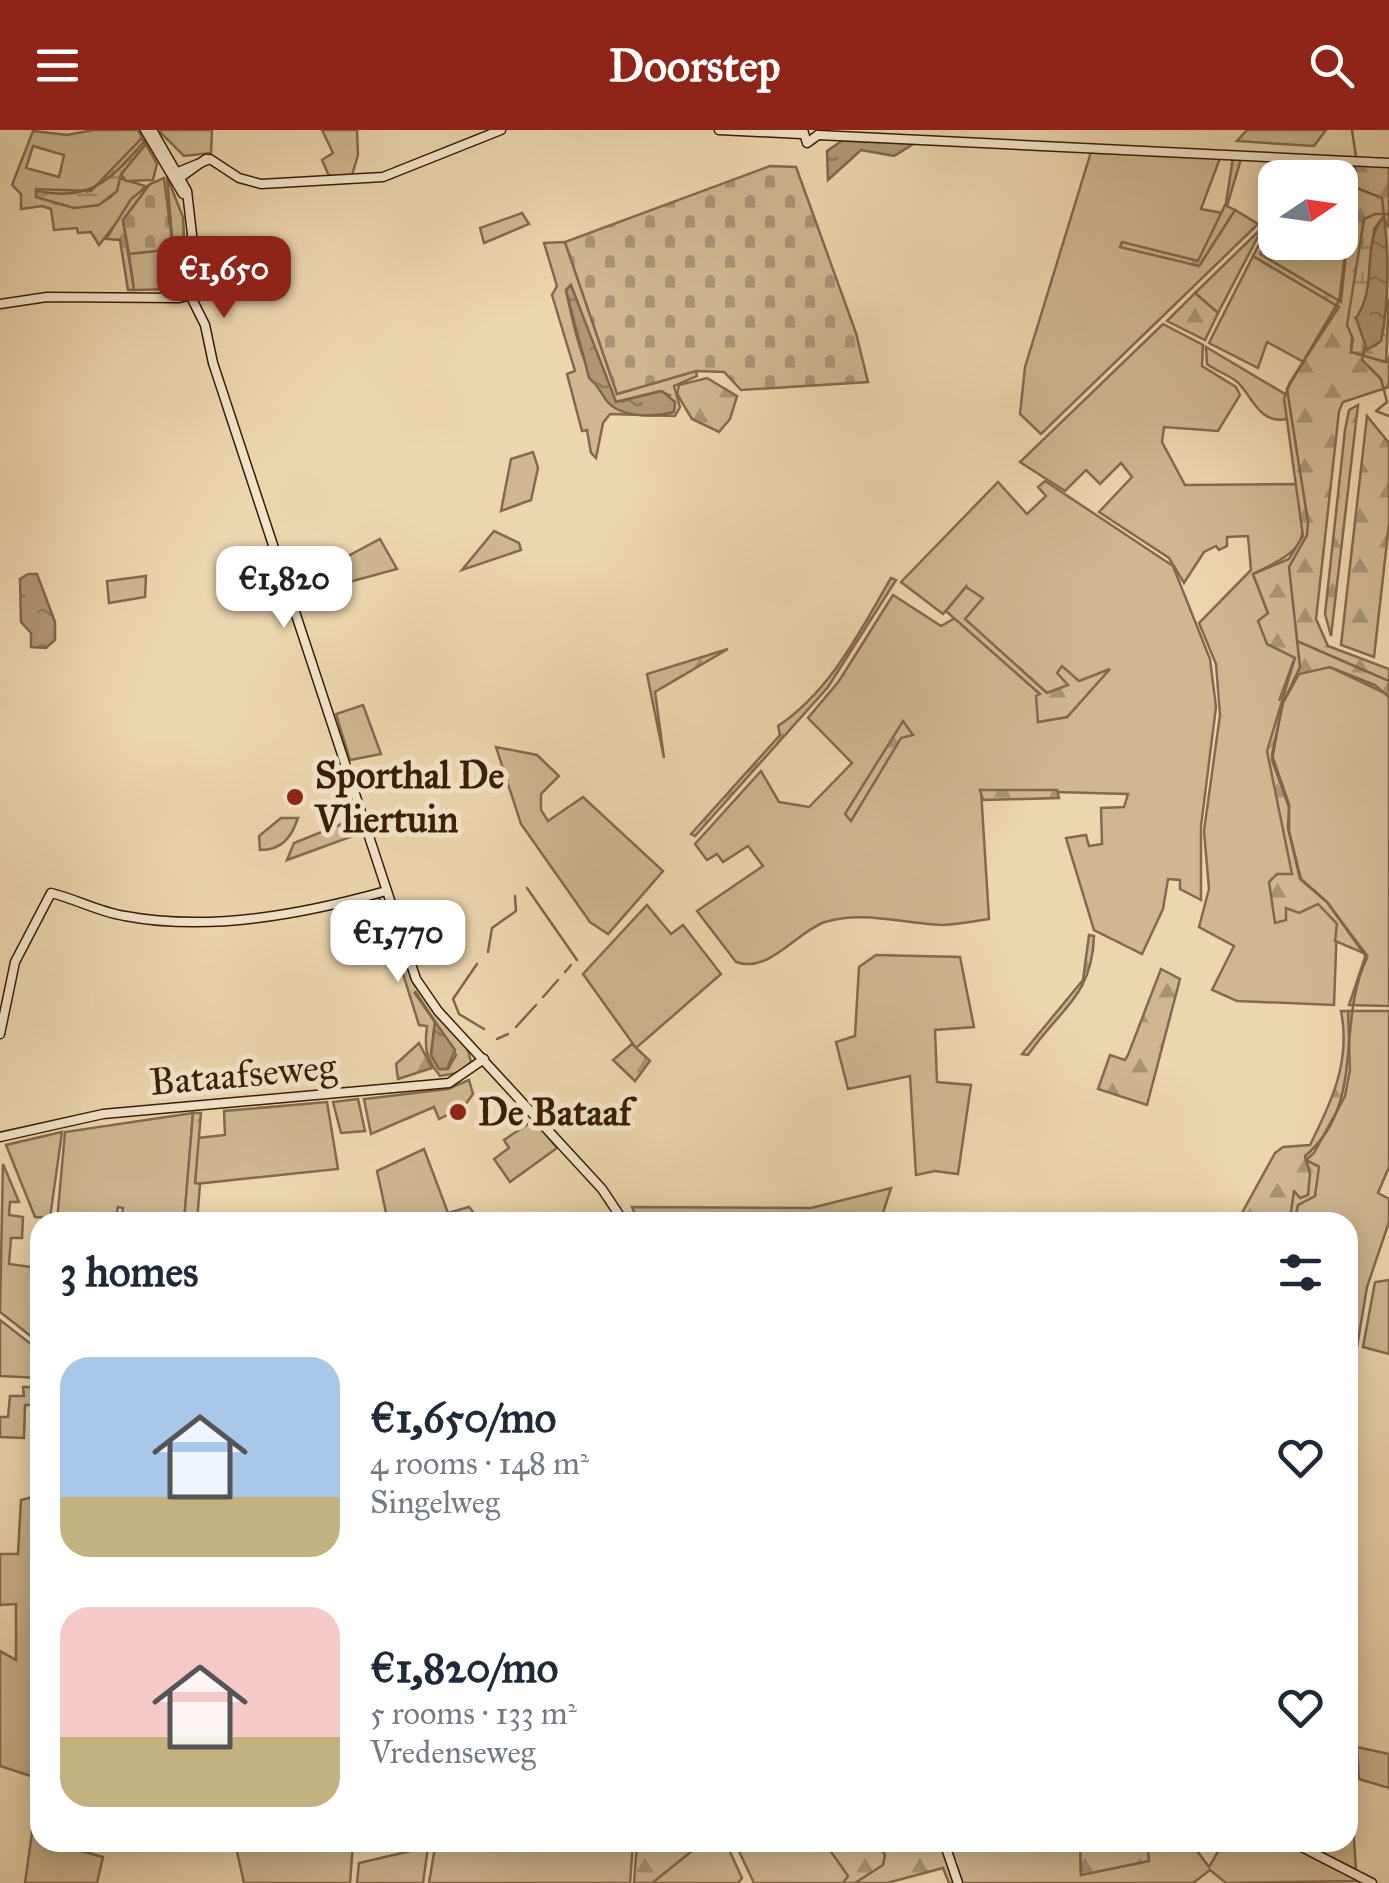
<!DOCTYPE html>
<meta charset="utf-8">
<style>
:root{--surface:#fff;--page:#f6f6f7;--text:#1f2937;--muted:#747a83;--accent:#8f2418}
body{margin:0;font-family:"IM FELL Great Primer",serif;background:var(--page);color:var(--text);height:100vh;display:flex;flex-direction:column;font-size:38px;white-space:nowrap}
*{box-sizing:border-box;margin:0}
p{font-size:32px;color:var(--muted)}
.icon{flex:none;width:55px;height:55px;fill:none;stroke:currentColor;stroke-width:2;stroke-linecap:round;stroke-linejoin:round}
.map{position:relative;flex:1;overflow:hidden}
.drawer{position:absolute;left:30px;top:1082px;width:1328px;height:640px;display:flex;flex-direction:column;background:var(--surface);border-radius:30px;box-shadow:0 5px 25px #0003}
.drawer>*{flex:none}
.needle{width:65px;rotate:77deg}
.tools{position:absolute;left:1258px;top:30px;display:grid;gap:20px}
.tools a{display:grid;place-items:center;width:100px;height:100px;border-radius:20px;background:var(--surface);box-shadow:0 5px 25px #0003;font-size:50px}
.price{position:absolute;translate:-50% -85px;padding:0 22px;border-radius:20px;background:#fff;color:#222;font-size:32px;line-height:65px;filter:drop-shadow(0 2px 5px #0008)}
.price::after{content:'';position:absolute;left:50%;top:60px;width:30px;height:22px;margin-left:-15px;background:inherit;clip-path:polygon(0 0,100% 0,50% 100%)}
.price.active{background:var(--accent);color:#fff}
ul{padding:0;list-style:none}
li{display:flex;align-items:center;gap:30px;height:250px;padding:0 30px}
li span{display:grid;place-items:center;flex:none;width:280px;height:200px;border-radius:30px;color:#555}
li>.icon{margin-inline-start:auto}
span .icon{width:120px;height:120px;fill:#fffc;stroke-width:1}
li b{font-size:42px}
h2{display:flex;justify-content:space-between;align-items:center;height:120px;padding:0 30px;font-size:42px}
header{display:flex;justify-content:space-between;align-items:center;height:130px;padding:0 30px;background:var(--accent);color:#fff;font-size:45px;font-weight:700}
.map>svg:first-child{display:block}
.green{fill:#ceb791;stroke:#846a4c;stroke-width:2.5;fill-rule:evenodd}
.forest{fill:url(#forest-firs);stroke:#846a4c;stroke-width:2.5}
.wetland{fill:url(#wetland-marsh);stroke:#846a4c;stroke-width:2.5}
.cemetery{fill:url(#cemetery-stones);stroke:#846a4c;stroke-width:2.5}
.water{fill:url(#water-ripples);stroke:#806649;stroke-width:2.5}
.lines{fill:none;stroke-linecap:round;stroke-linejoin:round}
.stream{stroke:#806649;stroke-width:2.5}
.secondary-casing{stroke:#391d06;stroke-width:11}
.secondary{stroke:#f3e4ca;stroke-width:8}
.poi-dot{fill:#8f2418;stroke:#f3e4ca;stroke-width:4}
.labels{text-anchor:middle;dominant-baseline:central;stroke-width:10;stroke-linejoin:round;paint-order:stroke}
.poi-label{font-size:38px;font-weight:bold;fill:#391d06;stroke:#f3e4ca;text-anchor:start}
.street-label{font-size:38px;fill:#391d06;stroke:#f3e4ca}
</style>
<header><svg class="icon" aria-label="menu" viewBox="0 0 24 24"><path d="M4 6h16M4 12h16M4 18h16"/></svg>Doorstep<svg class="icon" aria-label="search" viewBox="0 0 24 24"><circle cx="10" cy="10" r="6"/><path d="M15 15l6 6"/></svg></header>
<div class="map">
<svg width="1389" height="1753" viewBox="0 0 1389 1753">
<defs>
<pattern id="forest-firs" width="22" height="20" patternUnits="userSpaceOnUse" patternTransform="scale(2.5)"><rect width="22" height="20" fill="#ceb791"/><path d="M5 1l3.5 6h-7zM16 11l3.5 6h-7z" fill="#a89474"/></pattern>
<pattern id="wetland-marsh" width="20" height="14" patternUnits="userSpaceOnUse" patternTransform="scale(2.5)"><rect width="20" height="14" fill="#ceb791"/><path d="M1 5h8M5 5V1M11 12h8M15 12V8" fill="none" stroke="#a89474"/></pattern>
<pattern id="cemetery-stones" width="16" height="16" patternUnits="userSpaceOnUse" patternTransform="scale(2.5)"><rect width="16" height="16" fill="#ceb791"/><path d="M2 7V4a2 2 0 0 1 4 0v3zM10 15v-3a2 2 0 0 1 4 0v3z" fill="#a89474"/></pattern>
<pattern id="water-ripples" width="26" height="14" patternUnits="userSpaceOnUse" patternTransform="scale(2.5)"><rect width="26" height="14" fill="#af9775"/><path d="M2 4q2-2 4 0t4 0M15 11q2-2 4 0t4 0" fill="none" stroke="#8f7b5e"/></pattern>
</defs>
<rect width="100%" height="100%" fill="#ecd6ae"/>
<filter id="stains"><feTurbulence type="fractalNoise" baseFrequency=".002" numOctaves="4"/><feColorMatrix values="0 0 0 0 .2 0 0 0 0 .09 0 0 0 0 .02 0 0 0 .5 -.17"/></filter>
<radialGradient id="worn" r=".72"><stop offset=".6" stop-color="#630" stop-opacity="0"/><stop offset="1" stop-color="#630" stop-opacity=".3"/></radialGradient>
<g class="green">
<path d="M94 0H138L142 8 91 61H51L54 73C80 76 96 82 117 61L119 48 145 56 99 115 91 102 78 103 77 98 54 100 51 79 42 76 21 79V64L12 55 33 1 67 5ZM33 16 64 25 59 47 26 38Z"/>
<polygon points="158,0 212,0 211,23 184,26"/>
<polygon points="322,0 357,0 358,25 352,45 329,46 322,30 333,23"/>
<polygon points="1247,0 1326,0 1314,16 1237,11"/>
<polygon points="146,14 157,34 153,50 126,51 121,44"/>
<polygon points="1091,22 1220,28 1201,79 1222,83 1198,131 1123,113 1199,136 1235,80 1258,94 1041,304 1020,284 1025,237"/>
<polygon points="1328,33 1355,34 1341,172 1260,124 1275,96 1275,112 1340,112 1340,48 1320,47 1331,37"/>
<polygon points="167,47 183,87 186,149 173,159 134,160 129,124 173,119"/>
<polygon points="522,83 529,94 484,113 480,98"/>
<polygon points="1263,97 1218,183 1195,163"/>
<path d="M565 112 617 264 696 241 697 246 674 256 680 277 675 286 610 284 603 293 596 328 591 323 587 300 582 301 567 244 575 241 552 165 557 156 544 113ZM570 156 616 272 660 261 669 265 620 280C584 253 575 203 566 160Z"/>
<polygon points="1253,126 1339,177 1304,232 1267,212 1258,238 1209,213"/>
<path d="M1163 194 1203 215 1202 236 1236 257 1240 265 1218 301 1164 297 1162 312 1185 355 1299 354C1307 415 1308 417 1253 444L1268 483 1267 514 1295 527 1279 571 1297 536 1330 537 1389 565V876L1349 875 1366 824 1337 794 1334 875 1237 871 1212 860 1234 816 1199 797 1209 759 1204 701 1220 585 1216 534 1199 493 1251 440 1248 406 1227 407V416L1219 420 1216 416 1204 422 1184 453 1169 428 1099 382 1132 347 1121 333 1100 354 1086 340 1065 361 1020 332Z"/>
<path d="M1206 217 1285 264 1287 289C1257 295 1251 262 1236 251 1227 244 1216 241 1207 234Z"/>
<polygon points="533,322 538,338 531,370 501,381 511,329"/>
<path d="M1045 351 1173 436 1210 529 1216 577 1201 696V770L1180 759V750L1168 749 1163 779 1142 824 1094 800 1066 708 1086 705 1089 716 1102 714 1101 678 1124 677 1128 664 981 660 989 789C973 791 957 795 942 795 903 794 864 780 825 792 796 802 769 844 736 832L697 781 763 736 748 716 723 732 717 724 707 730 695 714 761 641 779 672 809 677 852 633 808 588 839 551 893 465 941 496 955 488 961 493 1041 565 1038 592 1067 587 1108 541 1047 563 964 489 966 457 943 484 901 452 998 352 1027 384 1046 366 1038 357Z"/>
<polygon points="494,401 519,413 521,420 462,440"/>
<polygon points="380,409 397,439 342,454 335,433"/>
<polygon points="146,446 145,467 109,473 107,451"/>
<polygon points="363,575 381,624 350,630 336,584"/>
<polygon points="496,617 537,625 559,646 541,664 541,680 548,691 583,667 663,741 608,804 590,792 521,694"/>
<polygon points="359,687 364,702 287,730 294,713"/>
<path d="M281 688H298C291 708 282 720 260 720L259 706Z"/>
<path d="M379 767 414 854 467 917 471 932 462 942 440 946C426 928 424 919 427 896L419 895ZM415 861 456 925 448 939H439L431 925 435 892Z"/>
<polygon points="647,775 671,804 683,795 721,844 636,918 583,844"/>
<polygon points="876,825 960,827 974,897 935,900 937,952 971,955 958,1044 935,1041 916,1045 910,946 848,959 836,912 855,906 859,837"/>
<path d="M1348 881H1389V1037L1378 1063 1389 1069V1092L1367 1157 1354 1235 1348 1229V1092H1294L1298 1075 1315 1066 1318 1036 1306 1030C1344 971 1347 950 1348 881Z"/>
<polygon points="469,950 473,964 465,975 452,974 449,984 439,989 434,977 371,1004 364,969 448,959"/>
<polygon points="358,969 365,1001 341,1003 333,972"/>
<polygon points="327,972 338,1039 195,1054 198,1008 225,1005 224,981"/>
<polygon points="193,983 184,1092 121,1092 123,1078 118,1077 115,1092 57,1092 65,1002"/>
<polygon points="534,990 557,1018 510,1052 494,1029 509,1018 504,1010"/>
<polygon points="62,1002 50,1088 35,1087 6,1015"/>
<polygon points="424,1019 448,1083 469,1077 481,1092 388,1092 377,1041"/>
<polygon points="3,1034 19,1072 10,1072 9,1085 23,1087 22,1108 11,1108 9,1134 39,1138 32,1207 0,1182"/>
<polygon points="891,1058 880,1092 638,1092 632,1077 811,1078"/>
<polygon points="1389,1150 1389,1224 1363,1217 1375,1152"/>
<polygon points="0,1190 40,1221 40,1248 0,1246"/>
<polygon points="23,1257 40,1257 40,1275 25,1275 24,1308 0,1307 0,1287 8,1287 10,1266 24,1266"/>
<polygon points="40,1365 40,1649 0,1636 0,1521 16,1530 16,1474 0,1475 0,1424 18,1424 21,1370"/>
<polygon points="1348,1617 1356,1740 1299,1713 1348,1712"/>
<polygon points="1357,1617 1389,1624 1389,1658 1359,1649"/>
<polygon points="39,1652 40,1712 83,1713 81,1721 103,1727 97,1753 25,1753"/>
<polygon points="235,1713 353,1713 350,1753 244,1753"/>
<polygon points="456,1713 633,1713 630,1753 429,1753 435,1717"/>
<polygon points="702,1713 726,1713 742,1748 738,1753 652,1753"/>
<polygon points="735,1713 825,1713 849,1746 843,1753 754,1753"/>
<polygon points="945,1713 1080,1713 1081,1745 1148,1731 1147,1713 1191,1713 1209,1737 1223,1713 1286,1713 1359,1751 1226,1753 1210,1740 1193,1753 960,1753"/>
<polygon points="428,1717 423,1753 357,1753 359,1733"/>
</g>
<g class="forest">
<polygon points="1233,28 1241,29 1227,76 1235,80 1199,136 1120,117 1122,112 1198,131 1226,73"/>
<polygon points="1355,34 1389,35 1389,84 1364,90 1351,217 1351,222 1386,232 1389,227 1389,257 1343,272 1339,281 1316,489 1328,516 1389,539 1389,567 1375,555 1330,537 1299,544 1283,573 1272,625 1289,674 1289,701 1301,749 1327,772 1366,824 1335,811 1337,794 1318,774 1299,783 1286,778 1286,790 1275,793 1269,752 1277,744 1292,744 1267,621 1295,528 1267,514 1258,491 1268,483 1253,444 1289,429 1303,406 1284,269 1290,252 1339,177 1253,126 1275,84 1275,96 1260,124 1341,172"/>
<polygon points="150,54 123,90 134,160 128,160 120,110 106,109 131,69"/>
<polygon points="1195,163 1218,183 1205,210 1167,191"/>
<polygon points="707,248 737,266 730,289 719,302 692,289 677,264 679,255"/>
<polygon points="1358,275 1331,506 1325,484 1345,300 1349,280"/>
<polygon points="1367,286 1389,313 1389,394 1374,527 1341,515"/>
<path d="M891 448 896 450 828 557 695 706 691 704 780 605 778 596C831 560 859 503 891 448Z"/>
<polygon points="966,457 983,468 965,489 1047,563 1068,555 1057,543 1062,536 1079,551 1110,539 1067,587 1038,592 1036,566 1040,564 946,481"/>
<polygon points="728,519 655,562 664,628 647,544"/>
<polygon points="903,591 913,605 901,608 851,691 845,684"/>
<polygon points="980,660 1057,660 1059,668 983,670"/>
<path d="M1089 805 1094 806C1092 867 1060 878 1028 925L1022 924 1083 850Z"/>
<polygon points="1161,839 1180,849 1147,975 1098,959 1110,925 1125,930 1128,925"/>
<path d="M1341 881H1348L1350 940 1345 966 1314 1023 1306 1030 1319 1037 1315 1066 1298 1075 1294 1092H1237L1275 1023 1283 1017 1310 1015C1332 971 1351 931 1341 881Z"/>
<polygon points="419,913 432,938 398,949 396,934"/>
<polygon points="632,914 650,931 635,951 613,930"/>
<polygon points="193,983 201,983 195,1053 200,1054 197,1092 184,1092"/>
<polygon points="637,1713 637,1712 702,1713 652,1753 634,1753"/>
<polygon points="825,1713 940,1713 955,1753 949,1753 943,1738 887,1753 843,1753 848,1746"/>
<polygon points="1080,1713 1147,1713 1149,1731 1081,1745"/>
</g>
<g class="wetland">
<polygon points="142,8 146,14 121,44 117,61 99,75 74,78 36,67 36,59 91,61"/>
<polygon points="1375,84 1389,84 1389,98 1383,87 1374,99 1365,219 1376,215 1389,169 1386,232 1351,222 1353,209 1347,195 1364,89"/>
</g>
<g class="cemetery">
<polygon points="770,36 796,37 856,203 868,252 741,260 724,242 696,241 617,264 565,112"/>
<polygon points="164,48 173,119 129,124 123,90 150,54"/>
</g>
<g class="water">
<polygon points="843,10 915,13 894,26 861,20 828,50 827,21"/>
<path d="M1384 86C1389 124 1389 172 1381 211L1367 220 1356 188C1379 155 1360 114 1384 86Z"/>
<path d="M571 155 616 272 662 261 675 272 674 282C653 288 616 288 604 267 598 258 598 255 589 248 582 219 573 189 566 160Z"/>
<polygon points="28,444 37,444 55,492 55,510 46,518 31,517 31,503 21,492 20,449"/>
<polygon points="414,862 455,920 447,939 439,939 431,925 435,892"/>
</g>
<g class="lines">
<g class="stream">
<polyline points="1352,0 1356,27"/>
<polyline points="1356,35 1354,57 1382,68 1384,86"/>
<path d="M37 61C91 72 110 50 144 12"/>
<polyline points="1365,217 1362,230 1381,249 1387,272 1376,281 1389,286"/>
<polyline points="1297,511 1389,551"/>
<polyline points="527,758 577,830"/>
<polyline points="488,822 492,798 516,781 515,766"/>
<polyline points="477,834 453,869 459,884 484,899"/>
<polyline points="565,842 571,835"/>
<polyline points="543,867 558,850"/>
<polyline points="516,897 536,875"/>
<polyline points="497,909 508,904"/>
<path d="M1285 1092 1290 1090 1294 1061 1300 1068 1308 1065 1310 1044 1305 1026C1367 974 1335 894 1367 828L1327 772 1300 749 1288 698 1289 677 1272 630 1282 575 1300 537 1289 437 1307 405 1308 392 1287 259 1339 171 1354 57"/>
<polyline points="855,1753 883,1735 885,1725 877,1712"/>
</g>
<g class="secondary-casing">
<g id="secondary">
<polyline points="145,0 183,64"/>
<polyline points="152,0 187,61 197,148 190,165"/>
<polyline points="719,0 801,4"/>
<polyline points="803,0 807,13 818,5"/>
<polyline points="818,5 1389,33"/>
<polyline points="173,44 210,29 239,48 261,54 383,47 501,0"/>
<polyline points="181,47 206,29"/>
<polyline points="190,165 205,195 213,233 416,849 438,881 602,1059 624,1092"/>
<polyline points="0,174 47,167 179,168 190,165"/>
<path d="M0 904 15 832 51 763C76 769 99 782 125 786 210 802 304 784 386 761"/>
<polyline points="0,1007 103,984 449,953 484,929"/>
<polyline points="944,1712 958,1753"/>
<polyline points="1292,1712 1372,1753"/>
</g>
</g>
<use href="#secondary" class="secondary"/>
</g>
<g class="poi-dot">
<circle cx="295" cy="667" r="10"/>
<circle cx="458" cy="982" r="10"/>
</g>
<g class="labels">
<g class="poi-label">
<text x="315" y="645">Sporthal De<tspan x="315" dy="44">Vliertuin</tspan></text>
<text x="478" y="982">De Bataaf</text>
</g>
<g class="street-label">
<text transform="translate(243 944) rotate(-5)">Bataafseweg</text>
</g>
</g>
<rect width="100%" height="100%" filter="url(#stains)"/>
<rect width="100%" height="100%" fill="url(#worn)"/>
</svg>
<div class="tools">
<a><svg class="needle" viewBox="-14 -14 28 28"><path d="M0-13l5 13h-10z" fill="#e53935"/><path d="M0 13l5-13h-10z" fill="#747a83"/></svg></a>
</div>
<b class="price active" style="left:224px;top:191px">€1,650</b>
<b class="price" style="left:284px;top:501px">€1,820</b>
<b class="price" style="left:398px;top:855px">€1,770</b>
<section class="drawer">
<h2>3 homes<svg class="icon" aria-label="filters" viewBox="0 0 24 24"><path d="M4 7h16M4 17h16"/><circle cx="9" cy="7" r="2"/><circle cx="15" cy="17" r="2"/></svg></h2>
<ul>
<li><span style="background:linear-gradient(#a9c7e8 70%,#c2b280 0)"><svg class="icon" aria-label="home" viewBox="0 0 24 24"><path d="M3 11l9-7 9 7M6 9v11h12V9"/></svg></span><div><b>€1,650/mo</b><p>4 rooms · 148 m²</p><p>Singelweg</p></div><svg class="icon" aria-label="heart" viewBox="0 0 24 24"><path d="M12 20l-8-8c-3-5 5-10 8-4 3-6 11-1 8 4z"/></svg></li>
<li><span style="background:linear-gradient(#f6c9c9 65%,#c2b280 0)"><svg class="icon" aria-label="home" viewBox="0 0 24 24"><path d="M3 11l9-7 9 7M6 9v11h12V9"/></svg></span><div><b>€1,820/mo</b><p>5 rooms · 133 m²</p><p>Vredenseweg</p></div><svg class="icon" aria-label="heart" viewBox="0 0 24 24"><path d="M12 20l-8-8c-3-5 5-10 8-4 3-6 11-1 8 4z"/></svg></li>
</ul>
</section>
</div>
